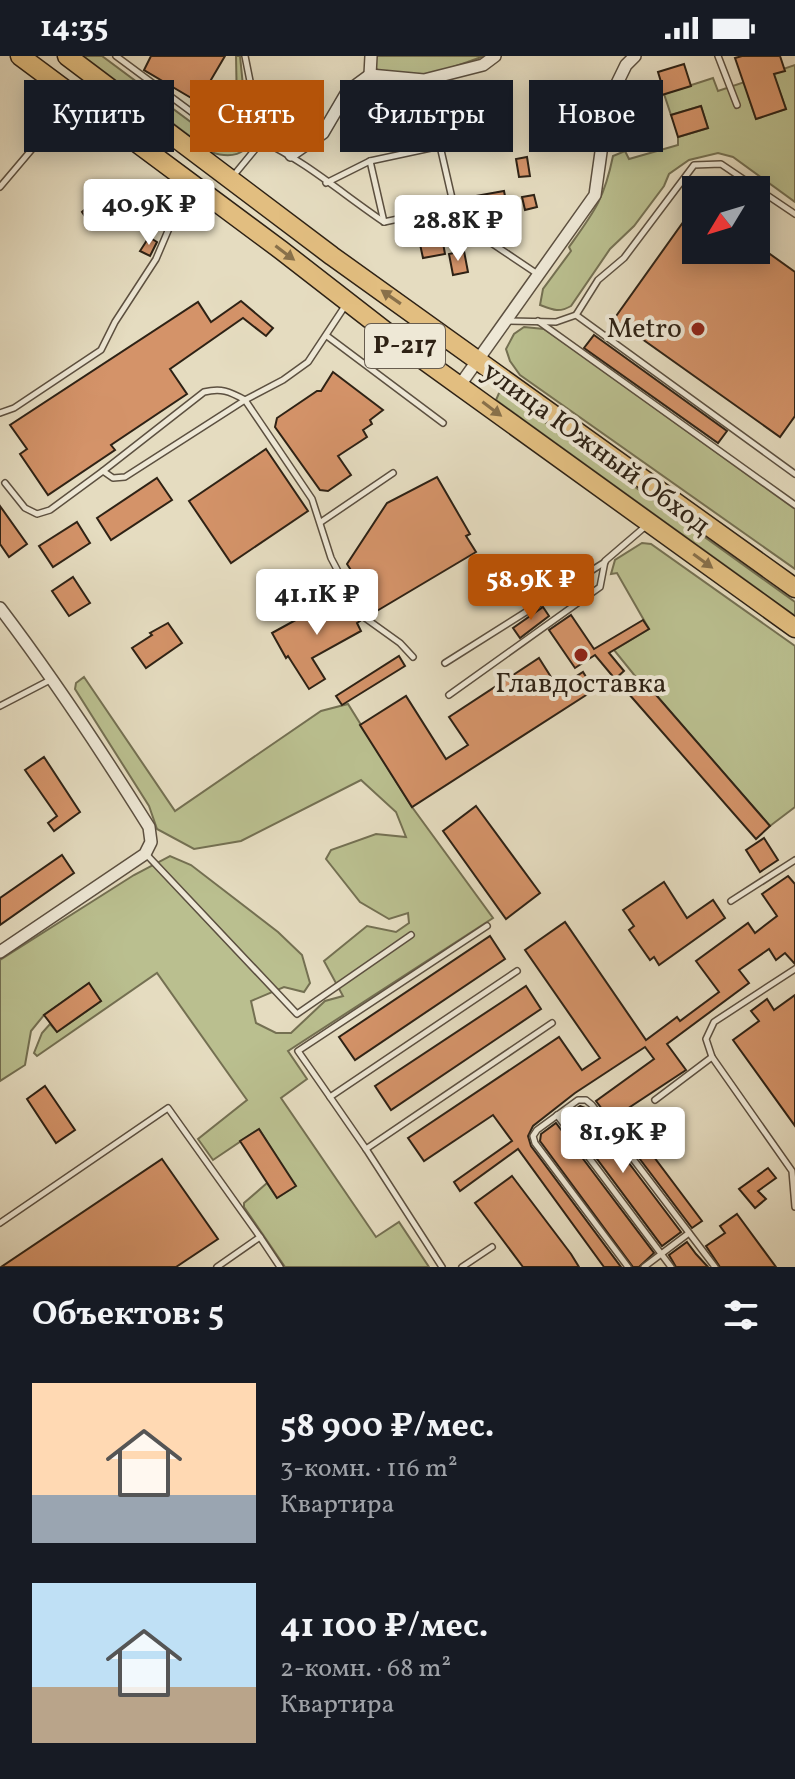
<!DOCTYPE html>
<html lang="ru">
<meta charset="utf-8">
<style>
:root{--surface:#171b24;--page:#20242c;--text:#f1f3f6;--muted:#9ea1a6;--accent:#b45309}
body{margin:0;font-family:Vollkorn,serif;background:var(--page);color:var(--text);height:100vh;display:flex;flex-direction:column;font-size:30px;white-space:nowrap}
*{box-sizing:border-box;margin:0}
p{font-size:26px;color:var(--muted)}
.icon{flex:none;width:44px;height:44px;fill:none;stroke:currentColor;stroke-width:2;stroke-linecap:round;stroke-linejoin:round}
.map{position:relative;height:1211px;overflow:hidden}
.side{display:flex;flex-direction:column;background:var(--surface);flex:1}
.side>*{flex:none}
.top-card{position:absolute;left:24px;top:24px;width:748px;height:72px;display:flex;gap:16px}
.needle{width:52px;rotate:232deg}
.tools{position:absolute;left:682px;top:120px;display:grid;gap:16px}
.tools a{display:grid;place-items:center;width:88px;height:88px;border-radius:0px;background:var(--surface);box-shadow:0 4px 20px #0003;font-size:40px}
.price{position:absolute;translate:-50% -68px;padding:0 18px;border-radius:8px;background:#fff;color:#222;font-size:26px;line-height:52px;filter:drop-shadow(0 2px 4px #0008)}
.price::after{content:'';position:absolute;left:50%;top:48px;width:24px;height:18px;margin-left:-12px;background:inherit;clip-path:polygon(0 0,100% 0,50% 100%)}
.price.selected{background:var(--accent);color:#fff}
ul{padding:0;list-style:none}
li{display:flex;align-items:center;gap:24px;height:200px;padding:0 32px}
li span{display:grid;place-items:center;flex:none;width:224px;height:160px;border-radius:0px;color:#555}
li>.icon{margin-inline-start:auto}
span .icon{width:96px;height:96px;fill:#fffc;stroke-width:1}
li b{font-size:34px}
h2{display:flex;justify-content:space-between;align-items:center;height:96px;padding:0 32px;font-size:34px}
.chip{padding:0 28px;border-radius:0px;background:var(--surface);box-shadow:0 4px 20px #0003;font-size:28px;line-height:72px}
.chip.selected{background:var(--accent);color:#fff}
.status{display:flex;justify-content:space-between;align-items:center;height:56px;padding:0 40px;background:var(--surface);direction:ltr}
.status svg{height:22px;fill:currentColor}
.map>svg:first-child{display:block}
.green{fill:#babf8f;stroke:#747052;stroke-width:2;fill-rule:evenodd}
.building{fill:#d49369;stroke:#2e2215;stroke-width:2}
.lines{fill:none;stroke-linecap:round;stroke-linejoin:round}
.lane-casing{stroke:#5c5040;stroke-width:8}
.street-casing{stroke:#5c5040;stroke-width:14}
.primary-casing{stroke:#2e2215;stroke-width:21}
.lane{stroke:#eee8d6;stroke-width:5}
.street{stroke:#eee8d6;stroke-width:11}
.primary{stroke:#e2be80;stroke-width:18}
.oneway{fill:#88704a}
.poi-dot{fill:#8f2418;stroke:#eee8d6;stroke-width:3}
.labels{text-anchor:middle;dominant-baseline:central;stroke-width:8;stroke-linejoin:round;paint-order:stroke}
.shield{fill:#eee8d6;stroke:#685d4f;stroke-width:2}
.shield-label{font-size:26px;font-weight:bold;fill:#2e2215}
.poi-label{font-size:28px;fill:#2e2215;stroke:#eee8d6;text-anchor:end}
.street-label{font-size:28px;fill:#2e2215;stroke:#eee8d6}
</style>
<div class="status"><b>14:35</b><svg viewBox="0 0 49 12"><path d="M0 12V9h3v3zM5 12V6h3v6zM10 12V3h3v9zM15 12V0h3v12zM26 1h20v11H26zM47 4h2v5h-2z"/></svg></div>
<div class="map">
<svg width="795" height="1211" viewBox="0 0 795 1211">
<rect width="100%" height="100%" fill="#e5dcc0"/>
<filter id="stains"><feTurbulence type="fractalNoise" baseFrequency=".0025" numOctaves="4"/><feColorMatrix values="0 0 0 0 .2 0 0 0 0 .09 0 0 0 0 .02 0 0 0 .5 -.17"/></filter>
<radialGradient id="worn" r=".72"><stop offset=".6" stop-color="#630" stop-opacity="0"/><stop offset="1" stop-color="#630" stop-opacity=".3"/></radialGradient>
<g class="green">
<path d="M83 0H102L211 81 236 68 248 78C251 101 228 102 211 96Z"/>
<polygon points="236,0 240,0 245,50 240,53 237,51"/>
<path d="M375 0H484C456 10 400 34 375 12Z"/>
<path d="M795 9V146L733 101 718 97 689 104 669 118 664 130 634 170 610 193 571 250C559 257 553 254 540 249L543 233 571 195 569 191C594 156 604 144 613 100L625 95 629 103 678 89V81L708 72 701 50 671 59 664 38 713 22 718 35ZM777 28 786 53 756 63 748 39Z"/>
<polygon points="524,271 544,273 580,298 795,453 795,513 520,319 510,305 506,293 514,278"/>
<polygon points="503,336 795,546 795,560 496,344 499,337"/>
<polygon points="642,487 651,488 795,590 795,751 770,770 643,624 635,620 614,594 649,573 617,517 611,518 615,504"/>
<polygon points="84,621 175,755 321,655 348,648 412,751 493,862 288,995 307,1023 281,1042 376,1181 399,1166 429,1211 285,1211 244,1151 244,1147 267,1127 277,1142 295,1130 259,1073 213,1104 198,1083 247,1044 157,917 37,1000 34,997 42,977 50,968 57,976 101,945 88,928 44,959 31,975 25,1009 0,1025 0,904 134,819 170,800 191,809 278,876 302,899 310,927 304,936 284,931 251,945 256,967 276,977 291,977 325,945 343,940 324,905 367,870 396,876 409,867 408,857 389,863 360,846 326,803 331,794 376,778 406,781 396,756 361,724 241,785 194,793 157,773 149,750 75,633 76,627"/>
</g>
<g class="building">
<polygon points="151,0 225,0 198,46 144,14"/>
<polygon points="742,0 780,0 785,15 774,18 786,53 756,63 735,2"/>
<polygon points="684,8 691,30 649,43 656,61 635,69 624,40 661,26 658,16"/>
<polygon points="274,46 277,63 264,65 260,48"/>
<polygon points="701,50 708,72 678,81 671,59"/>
<polygon points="487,62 492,85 462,92 457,68"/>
<polygon points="527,101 530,120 519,121 516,103"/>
<polygon points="504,135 507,150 472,156 470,141"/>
<polygon points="534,139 537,151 525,154 522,141"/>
<polygon points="96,144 108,157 92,171 82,156"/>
<polygon points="696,148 696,194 756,194 756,188 795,216 795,360 780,381 614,263"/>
<polygon points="441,176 445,198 423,202 418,179"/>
<polygon points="149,181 157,186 150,200 140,195"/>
<polygon points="464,195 468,216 453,219 449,198"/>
<polygon points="241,245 273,272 266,280 243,262 170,313 187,338 111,389 115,394 48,439 20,398 27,393 10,369 198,246 211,266"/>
<polygon points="594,279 727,375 718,387 584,292"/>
<polygon points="333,316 383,354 370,364 372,368 363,374 367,381 338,400 351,419 328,435 320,434 275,371 277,362 317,335 321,335"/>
<polygon points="266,393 308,455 231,507 189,445"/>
<polygon points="437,421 470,478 466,480 476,496 370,559 359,544 367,539 347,508 387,447"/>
<polygon points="157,422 172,444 111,484 97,462"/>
<polygon points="0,450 27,488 9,501 0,488"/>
<polygon points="77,466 90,487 53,511 39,490"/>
<polygon points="73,521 90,547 69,560 52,535"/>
<polygon points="341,539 360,565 357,567 361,575 312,602 325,623 309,633 288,600 286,602 272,577"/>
<polygon points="543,551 549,560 520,582 513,572"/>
<polygon points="571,559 594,593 643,564 649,573 609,597 624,615 615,623 595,599 575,612 549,574"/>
<polygon points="168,567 182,587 146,612 132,592 152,579 150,577"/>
<polygon points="399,600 405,610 342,649 336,640"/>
<polygon points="539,602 558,632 583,616 594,634 412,751 360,669 406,640 446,703 468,689 449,661"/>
<polygon points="643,624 770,770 756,783 628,637"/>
<polygon points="44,701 80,756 54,775 48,767 57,760 25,714"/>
<polygon points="476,750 540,837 506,863 443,775"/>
<polygon points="764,782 778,804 760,816 746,794"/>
<polygon points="62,799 74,817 0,869 0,842"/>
<polygon points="788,820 795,828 795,908 785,897 776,904 769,893 739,914 749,927 667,988 686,1014 621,1057 702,1165 692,1172 596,1045 654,1003 645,991 575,1037 533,1070 528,1080 531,1090 621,1211 604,1211 518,1093 460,1135 454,1126 512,1085 493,1059 424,1105 408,1082 559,981 582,1014 600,1002 525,894 565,866 646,984 677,961 680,965 719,936 696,905 748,867 755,877 777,860 762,838"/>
<polygon points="664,826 687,862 713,844 725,862 659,909 654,901 650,904 629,874 634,870 623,854"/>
<polygon points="490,880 505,903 355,1004 339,981"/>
<polygon points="89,927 101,945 57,976 44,959"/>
<polygon points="526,930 541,953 391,1054 375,1030"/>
<polygon points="795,939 795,1070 733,984 759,965 751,955 767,943 774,954"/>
<polygon points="45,1030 75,1074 56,1087 27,1043"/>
<polygon points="580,1050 588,1053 681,1176 662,1190 565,1060"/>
<polygon points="556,1067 654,1197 639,1211 633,1211 540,1085 541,1078"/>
<polygon points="259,1073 296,1130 277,1142 240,1085"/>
<polygon points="162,1103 218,1183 176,1211 1,1211"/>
<polygon points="768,1112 776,1122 758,1135 766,1143 755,1152 739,1133"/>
<polygon points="512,1120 571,1198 579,1211 523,1211 475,1147"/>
<polygon points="737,1158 776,1211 720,1211 706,1190 725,1177 720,1170"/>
<polygon points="687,1186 696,1198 708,1211 676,1211 669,1199"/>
</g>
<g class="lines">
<g class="lane-casing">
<g id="lane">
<polyline points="116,0 209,69 239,59 262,85 245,0"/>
<polyline points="718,0 737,49"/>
<polyline points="370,105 384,166"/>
<path d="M234 119 262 85C305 105 344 139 384 166L454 151"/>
<polyline points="326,127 370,105 440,90 454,151 466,170 539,219"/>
<polyline points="0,131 72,46"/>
<polyline points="576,259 598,224 624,202 694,109 721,108 795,158"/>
<polyline points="509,265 556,266 576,259 795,418"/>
<polyline points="538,265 795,449"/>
<polyline points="327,280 443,367"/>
<polyline points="0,357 14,352 101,294 115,266 156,203 187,130"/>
<path d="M103 415 204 336C221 332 229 335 245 344L312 443 331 502 361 559 400 587 413 601"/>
<polyline points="5,427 25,452 37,458 50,454 103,415 113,422 125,421 245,344 283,324 308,306 345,250"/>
<polyline points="321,466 393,417"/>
<polyline points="445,607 605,506"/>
<polyline points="449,639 600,531 605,505 647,469"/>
<polyline points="0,650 52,623"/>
<polyline points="146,798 297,958 411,879"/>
<polyline points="731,845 795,804"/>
<polyline points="795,913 714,966 706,983 712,1001 792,1115 795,1151"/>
<polyline points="330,1041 298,995 487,870"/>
<polyline points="655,1044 712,1001"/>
<polyline points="557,1059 671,1211"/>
<polyline points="366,1093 330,1041 517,915"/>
<polyline points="0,1167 168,1052 260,1181"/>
<polyline points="217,1211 260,1181 280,1211"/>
<polyline points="442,1211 366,1093 552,967"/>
<polyline points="462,1211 492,1191"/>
<polyline points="628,1211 535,1087 533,1080 537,1074 578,1044 586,1044 592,1049 715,1211"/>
<polyline points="644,1211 689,1177"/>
</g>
</g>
<g class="street-casing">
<g id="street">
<polyline points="370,19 371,0"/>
<polyline points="291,99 323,77 347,36 370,19 424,24 483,9 495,0"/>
<polyline points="460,329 595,139 608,46 626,9 635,0"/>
<path d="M0 552C54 623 102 696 149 771L151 786 145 798 0 896"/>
</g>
</g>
<g class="primary-casing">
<g id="primary">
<polyline points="20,0 281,194 411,295 795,572"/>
<polyline points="67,0 332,200 795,532"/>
</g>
</g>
<use href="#lane" class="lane"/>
<use href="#street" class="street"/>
<use href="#primary" class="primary"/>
</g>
<defs><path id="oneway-solid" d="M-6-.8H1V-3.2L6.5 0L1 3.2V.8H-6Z" transform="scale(2)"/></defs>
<g class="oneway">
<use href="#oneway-solid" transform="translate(285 197) rotate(37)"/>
<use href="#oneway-solid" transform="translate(391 241) rotate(-145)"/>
<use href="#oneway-solid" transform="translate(492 353) rotate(37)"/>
<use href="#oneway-solid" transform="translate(703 505) rotate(36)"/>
</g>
<g class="poi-dot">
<circle cx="698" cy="273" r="8"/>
<circle cx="581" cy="599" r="8"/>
</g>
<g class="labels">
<rect class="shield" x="365" y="268" width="80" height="44" rx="6"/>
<g class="shield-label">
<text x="405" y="290">Р-217</text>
</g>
<g class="poi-label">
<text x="682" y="273">Metro</text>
<text x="581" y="628" text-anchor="middle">Главдоставка</text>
</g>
<g class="street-label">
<text transform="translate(596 393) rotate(36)">улица Южный Обход</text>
</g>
</g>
<rect width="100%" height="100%" filter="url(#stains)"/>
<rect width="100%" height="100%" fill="url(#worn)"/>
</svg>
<div class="tools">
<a><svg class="needle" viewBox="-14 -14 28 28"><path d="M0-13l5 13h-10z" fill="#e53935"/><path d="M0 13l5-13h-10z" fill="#9ea1a6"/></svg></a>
</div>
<b class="price" style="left:149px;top:191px">40.9K ₽</b>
<b class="price" style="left:458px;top:207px">28.8K ₽</b>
<b class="price selected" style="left:531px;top:566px">58.9K ₽</b>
<b class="price" style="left:317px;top:581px">41.1K ₽</b>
<b class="price" style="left:623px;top:1119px">81.9K ₽</b>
<div class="top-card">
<a class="chip">Купить</a>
<a class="chip selected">Снять</a>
<a class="chip">Фильтры</a>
<a class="chip">Новое</a>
</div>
</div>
<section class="side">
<h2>Объектов: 5<svg class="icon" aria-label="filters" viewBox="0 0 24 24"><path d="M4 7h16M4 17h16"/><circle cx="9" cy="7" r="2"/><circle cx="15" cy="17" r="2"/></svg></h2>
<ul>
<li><span style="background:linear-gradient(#ffd9b3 70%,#9aa5b1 0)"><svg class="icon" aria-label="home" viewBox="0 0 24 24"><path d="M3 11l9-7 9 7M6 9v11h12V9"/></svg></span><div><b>58 900 ₽/мес.</b><p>3-комн. · 116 m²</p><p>Квартира</p></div></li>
<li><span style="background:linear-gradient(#bfe0f5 65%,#b9a48a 0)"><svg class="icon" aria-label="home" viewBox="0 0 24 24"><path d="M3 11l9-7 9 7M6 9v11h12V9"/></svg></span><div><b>41 100 ₽/мес.</b><p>2-комн. · 68 m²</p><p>Квартира</p></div></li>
</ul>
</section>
